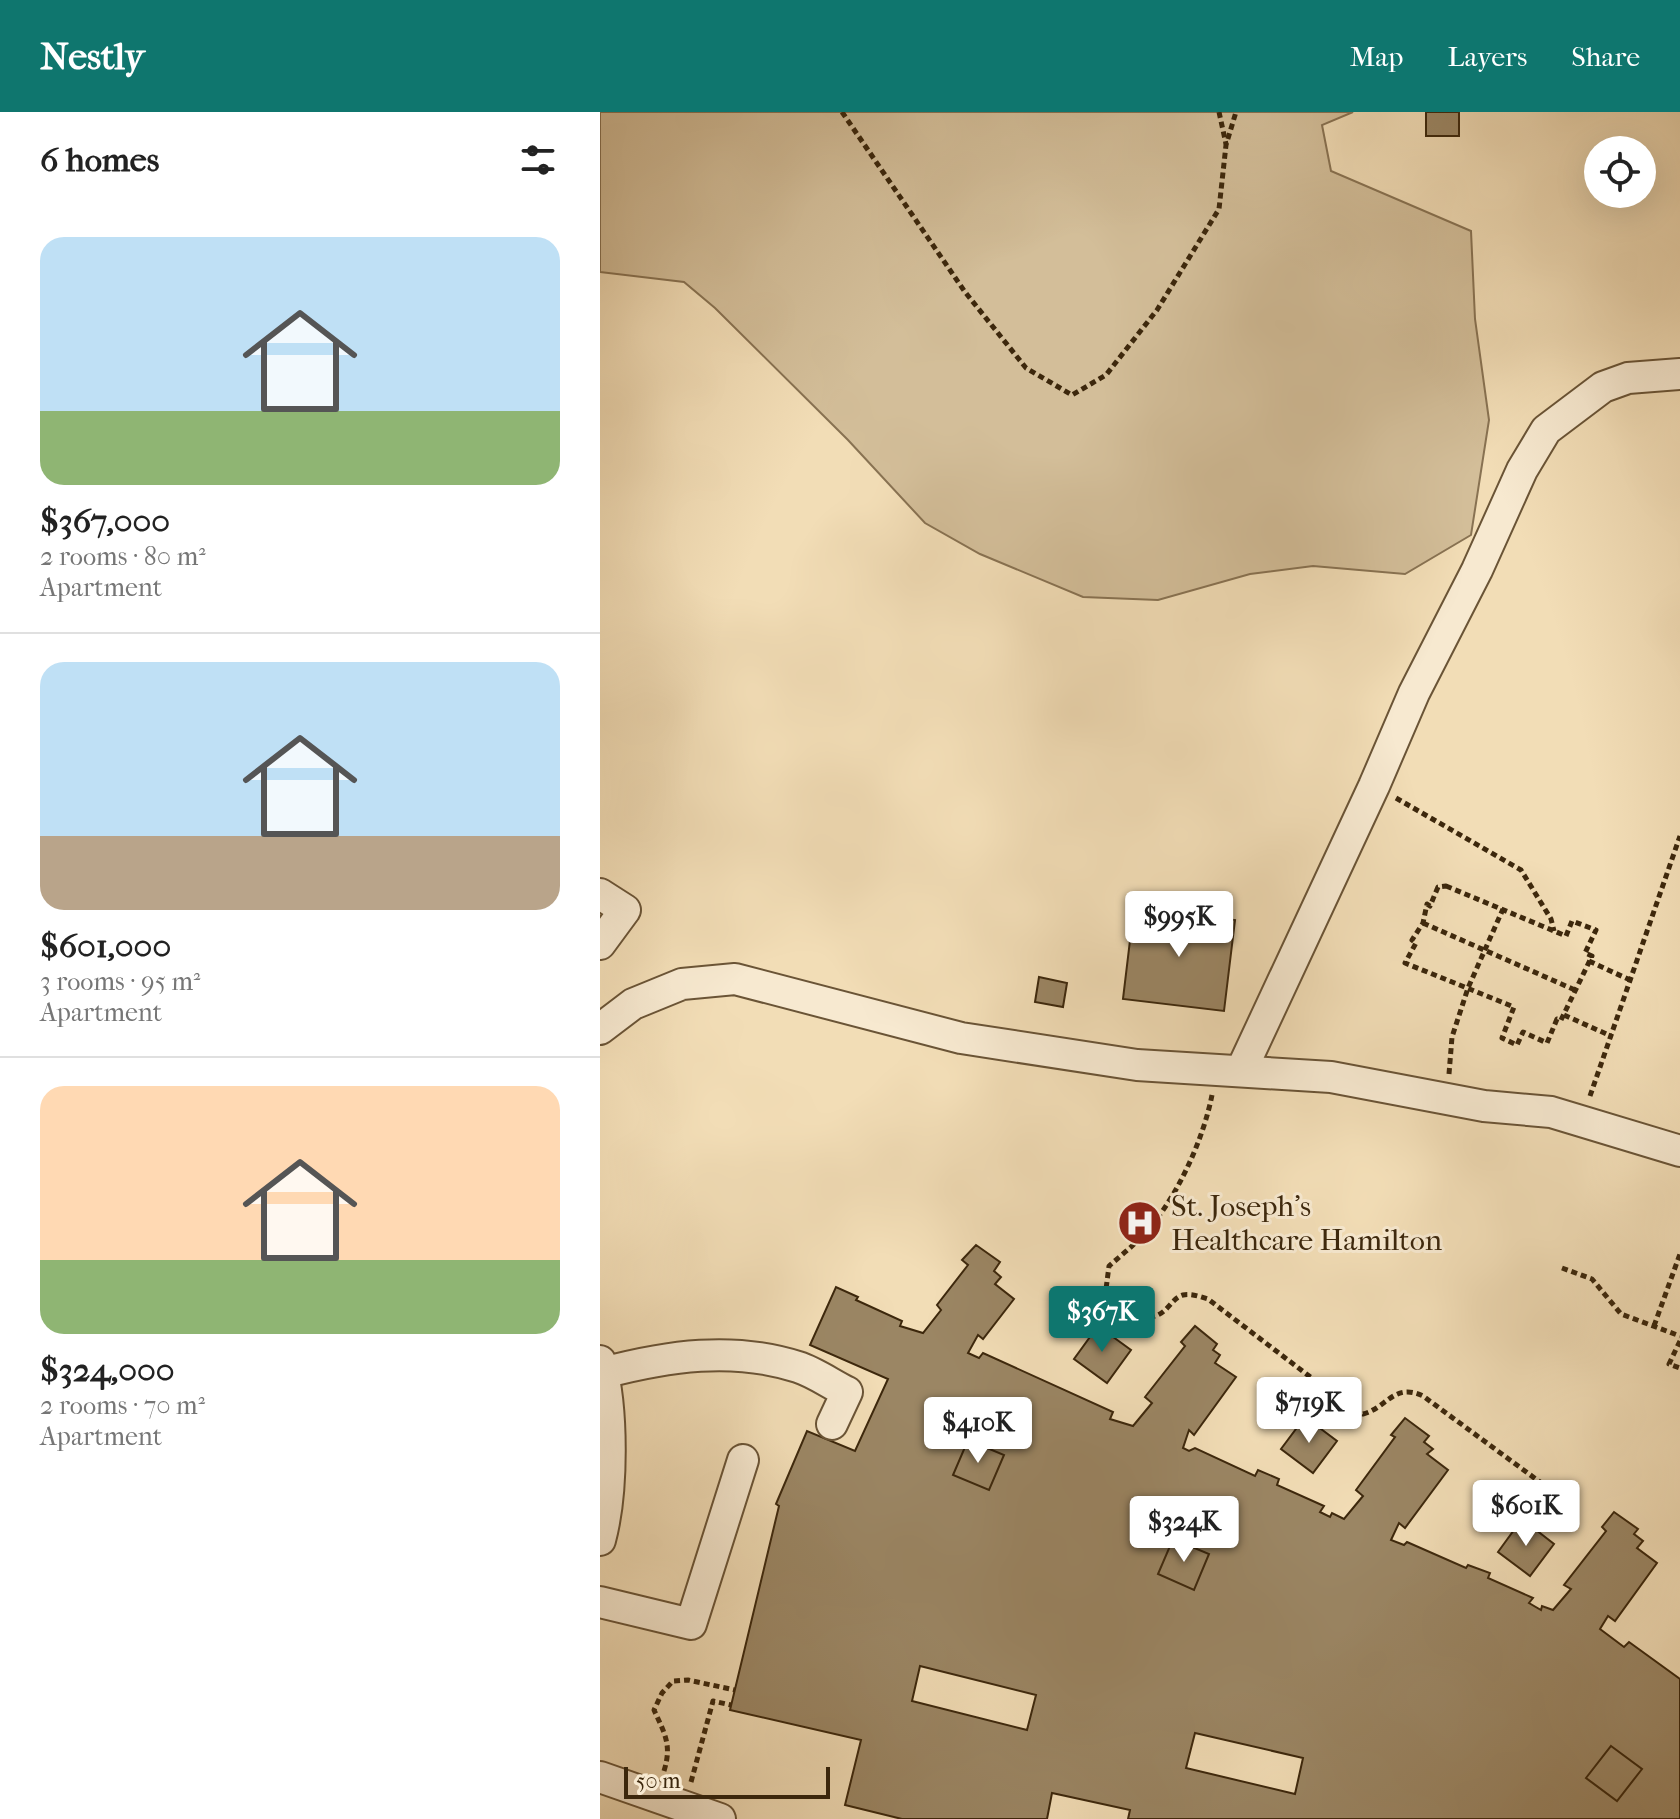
<!DOCTYPE html>
<meta charset="utf-8">
<style>
:root{--surface:#fff;--page:#f6f6f6;--text:#222;--muted:#767676;--line:#e0e0e0;--accent:#0f766e}
body{margin:0;font-family:"IM FELL French Canon",serif;background:var(--page);color:var(--text);height:100vh;display:flex;flex-direction:column;font-size:30px;white-space:nowrap}
*{box-sizing:border-box;margin:0}
p{font-size:26px;color:var(--muted)}
.icon{flex:none;width:44px;height:44px;fill:none;stroke:currentColor;stroke-width:2;stroke-linecap:round;stroke-linejoin:round}
.map{position:relative;flex:1;overflow:hidden}
.side{display:flex;flex-direction:column;background:var(--surface);width:600px}
.side>*{flex:none}
.fabs{position:absolute;left:984px;top:24px;display:grid;gap:16px}
.fabs a{display:grid;place-items:center;width:72px;height:72px;border-radius:50%;background:var(--surface);box-shadow:0 8px 32px #0002;font-size:40px}
.scale{position:absolute;left:24px;bottom:20px;width:206px;box-sizing:border-box;padding-left:8px;border:4px solid #3c270c;border-top:0;font-size:22px;line-height:28px;white-space:nowrap;color:#3c270c;-webkit-text-stroke:6px #f7e9d0;paint-order:stroke}
.price{position:absolute;translate:-50% -68px;padding:0 18px;border-radius:8px;background:#fff;color:#222;font-size:26px;line-height:52px;filter:drop-shadow(0 2px 4px #0008)}
.price::after{content:'';position:absolute;left:50%;top:48px;width:24px;height:18px;margin-left:-12px;background:inherit;clip-path:polygon(0 0,100% 0,50% 100%)}
.price.on{background:var(--accent);color:#fff}
ul{padding:0;list-style:none}
li{display:grid;align-content:center;gap:16px;height:424px;padding:0 40px}
li+li{border-top:2px solid var(--line)}
li span{display:grid;place-items:center;height:248px;border-radius:24px;color:#555}
li>.icon{margin-inline-start:auto}
span .icon{width:144px;height:144px;fill:#fffc;stroke-width:1}
li b{font-size:34px}
h2{display:flex;justify-content:space-between;align-items:center;height:96px;padding:0 40px;font-size:34px}
header{display:flex;align-items:center;gap:48px;box-sizing:border-box;height:112px;padding:0 40px;background:var(--accent);color:#fff}
header strong{font-size:38px}
nav{display:flex;gap:44px;margin-inline-start:auto;font-size:28px}
main{display:flex;flex:1;min-height:0}
.map>svg:first-child{display:block}
.green{fill:#d3be99;stroke:#887252;stroke-width:2}
.building{fill:#9b8664;stroke:#3c270c;stroke-width:2;fill-rule:evenodd}
.lines{fill:none;stroke-linecap:round;stroke-linejoin:round}
.minor-casing{stroke:#6a5436;stroke-width:34}
.path{stroke:#3c270c;stroke-width:5;stroke-dasharray:6 4;stroke-linecap:butt}
.minor{stroke:#f7e9d0;stroke-width:30}
.labels{text-anchor:middle;dominant-baseline:central;stroke-width:6;stroke-linejoin:round;paint-order:stroke}
.poi-label{font-size:30px;fill:#3c270c;stroke:#f7e9d0;text-anchor:start}
</style>
<header>
<strong>Nestly</strong>
<nav><a>Map</a><a>Layers</a><a>Share</a></nav>
</header>
<main>
<section class="side">
<h2>6 homes<svg class="icon" aria-label="filters" viewBox="0 0 24 24"><path d="M4 7h16M4 17h16"/><circle cx="9" cy="7" r="2"/><circle cx="15" cy="17" r="2"/></svg></h2>
<ul>
<li><span style="background:linear-gradient(#bfe0f5 70%,#8fb573 0)"><svg class="icon" aria-label="home" viewBox="0 0 24 24"><path d="M3 11l9-7 9 7M6 9v11h12V9"/></svg></span><div><b>$367,000</b><p>2 rooms · 80 m²</p><p>Apartment</p></div></li>
<li><span style="background:linear-gradient(#bfe0f5 70%,#b9a48a 0)"><svg class="icon" aria-label="home" viewBox="0 0 24 24"><path d="M3 11l9-7 9 7M6 9v11h12V9"/></svg></span><div><b>$601,000</b><p>3 rooms · 95 m²</p><p>Apartment</p></div></li>
<li><span style="background:linear-gradient(#ffd9b3 70%,#8fb573 0)"><svg class="icon" aria-label="home" viewBox="0 0 24 24"><path d="M3 11l9-7 9 7M6 9v11h12V9"/></svg></span><div><b>$324,000</b><p>2 rooms · 70 m²</p><p>Apartment</p></div></li>
</ul>
</section>
<div class="map">
<svg width="1080" height="1707" viewBox="0 0 1080 1707">
<rect width="100%" height="100%" fill="#f2ddb6"/>
<filter id="stains"><feTurbulence type="fractalNoise" baseFrequency=".0025" numOctaves="4"/><feColorMatrix values="0 0 0 0 .2 0 0 0 0 .09 0 0 0 0 .02 0 0 0 .5 -.17"/></filter>
<radialGradient id="worn" r=".72"><stop offset=".6" stop-color="#630" stop-opacity="0"/><stop offset="1" stop-color="#630" stop-opacity=".3"/></radialGradient>
<polygon class="green" points="0,0 753,0 722,13 731,59 871,119 875,207 889,308 871,423 805,462 713,454 650,462 558,488 483,485 380,442 325,411 248,328 115,196 84,170 0,160"/>
<g class="building">
<rect x="826" y="0" width="33" height="24"/>
<polygon points="534,795 635,808 624,899 523,887"/>
<polygon points="439,865 467,871 463,895 435,890"/>
<path d="M376 1133 400 1150 394 1159 401 1165 395 1172 414 1187 383 1227 378 1223 368 1241 379 1246 383 1241 513 1300 510 1307 533 1314 552 1291 545 1285 585 1234 581 1230 595 1214 617 1232 613 1238 620 1243 615 1251 636 1265 594 1323 589 1318 583 1336 589 1339 595 1336 655 1364 658 1358 679 1367 677 1373 724 1394 720 1400 730 1405 732 1401 744 1407 763 1384 756 1378 795 1325 791 1323 805 1306 829 1324 824 1330 833 1337 827 1342 848 1358 805 1416 799 1411 791 1428 804 1433 807 1430 866 1456 868 1453 890 1461 888 1466 933 1486 929 1491 941 1498 942 1494 953 1498 971 1477 964 1473 1006 1419 1002 1415 1014 1400 1038 1417 1034 1422 1043 1429 1037 1436 1057 1451 1015 1509 1008 1504 1000 1517 1024 1535 1029 1530 1080 1567V1707H528L530 1698 452 1681 447 1707H302L245 1693 261 1628 130 1598 179 1394 176 1392 207 1319 255 1339 288 1267 210 1233 236 1175 258 1185 256 1188 302 1209 300 1214 323 1221 341 1198 337 1193 368 1153 362 1148ZM320 1554 436 1583 427 1618 312 1589ZM595 1621 703 1646 695 1682 586 1656Z"/>
<polygon points="498,1214 531,1238 507,1271 474,1247"/>
<polygon points="705,1305 737,1329 713,1361 681,1337"/>
<polygon points="368,1328 404,1343 389,1378 353,1363"/>
<polygon points="922,1407 954,1432 930,1464 898,1440"/>
<polygon points="573,1427 609,1442 594,1478 558,1462"/>
<polygon points="1011,1634 1042,1657 1017,1689 986,1666"/>
</g>
<g class="lines">
<g class="minor-casing">
<g id="minor">
<polyline points="0,782 25,798 0,832"/>
<polyline points="0,917 33,892 82,872 135,867 361,926 537,953 731,965 884,994 951,1000 1080,1039"/>
<polyline points="641,959 774,674 814,581 877,458 922,358 946,318 1003,275 1028,266 1080,262"/>
<path d="M0 1249C13 1296 13 1380 0 1428"/>
<path d="M3 1261C67 1244 133 1234 198 1255 214 1260 231 1272 247 1280L232 1312"/>
<polyline points="0,1490 91,1512 143,1348"/>
<polyline points="0,1665 120,1707"/>
</g>
</g>
<g class="path">
<polyline points="242,0 365,180 426,256 472,283 506,263 557,198 619,97 626,33 636,0"/>
<polyline points="619,0 626,32"/>
<polyline points="796,686 921,758 951,807 954,819"/>
<polygon points="846,774 966,824 972,809 996,818 985,841 992,844 961,908 957,907 947,931 923,920 917,933 902,926 914,895 805,851 816,831 812,828 823,811 827,792 830,794 838,775"/>
<polyline points="823,811 975,878"/>
<polyline points="989,849 1030,868"/>
<polyline points="964,903 1011,924"/>
<polyline points="849,962 852,925 868,876 903,797"/>
<path d="M612 983C603 1029 575 1091 541 1125 531 1136 519 1145 509 1154L506 1177C520 1192 542 1217 564 1199 570 1194 575 1185 583 1183 591 1181 601 1185 608 1187L751 1296 763 1302C787 1296 794 1270 823 1284L944 1373 939 1380"/>
<polyline points="990,984 1080,724"/>
<polyline points="962,1156 992,1167 1021,1202 1080,1224"/>
<polyline points="1054,1214 1080,1142"/>
<polyline points="1080,1229 1069,1252 1080,1256"/>
<path d="M64 1659C72 1633 65 1622 54 1598L62 1581 73 1569 88 1568 135 1578"/>
<polyline points="91,1670 113,1589 131,1593"/>
</g>
<use href="#minor" class="minor"/>
</g>
<defs>
<g id="hospital-disc" transform="scale(2.3)"><circle r="9.5" fill="#8f2418" stroke="#f7e9d0"/><path d="M-5-5h3v3.5h4V-5h3V5h-3V1.5h-4V5h-3Z" fill="#fff"/></g>
</defs>
<g fill-rule="evenodd">
<use href="#hospital-disc" x="540" y="1111"/>
</g>
<g class="labels">
<g class="poi-label">
<text x="571" y="1094">St. Joseph's<tspan x="571" dy="34">Healthcare Hamilton</tspan></text>
</g>
</g>
<rect width="100%" height="100%" filter="url(#stains)"/>
<rect width="100%" height="100%" fill="url(#worn)"/>
</svg>
<div class="fabs">
<a><svg class="icon" aria-label="locate" viewBox="0 0 24 24"><circle cx="12" cy="12" r="6"/><path d="M12 2v4M12 18v4M2 12h4M18 12h4"/></svg></a>
</div>
<div class="scale">50 m</div>
<b class="price" style="left:579px;top:847px">$995K</b>
<b class="price on" style="left:502px;top:1242px">$367K</b>
<b class="price" style="left:709px;top:1333px">$719K</b>
<b class="price" style="left:378px;top:1353px">$410K</b>
<b class="price" style="left:926px;top:1436px">$601K</b>
<b class="price" style="left:584px;top:1452px">$324K</b>
</div>
</main>
